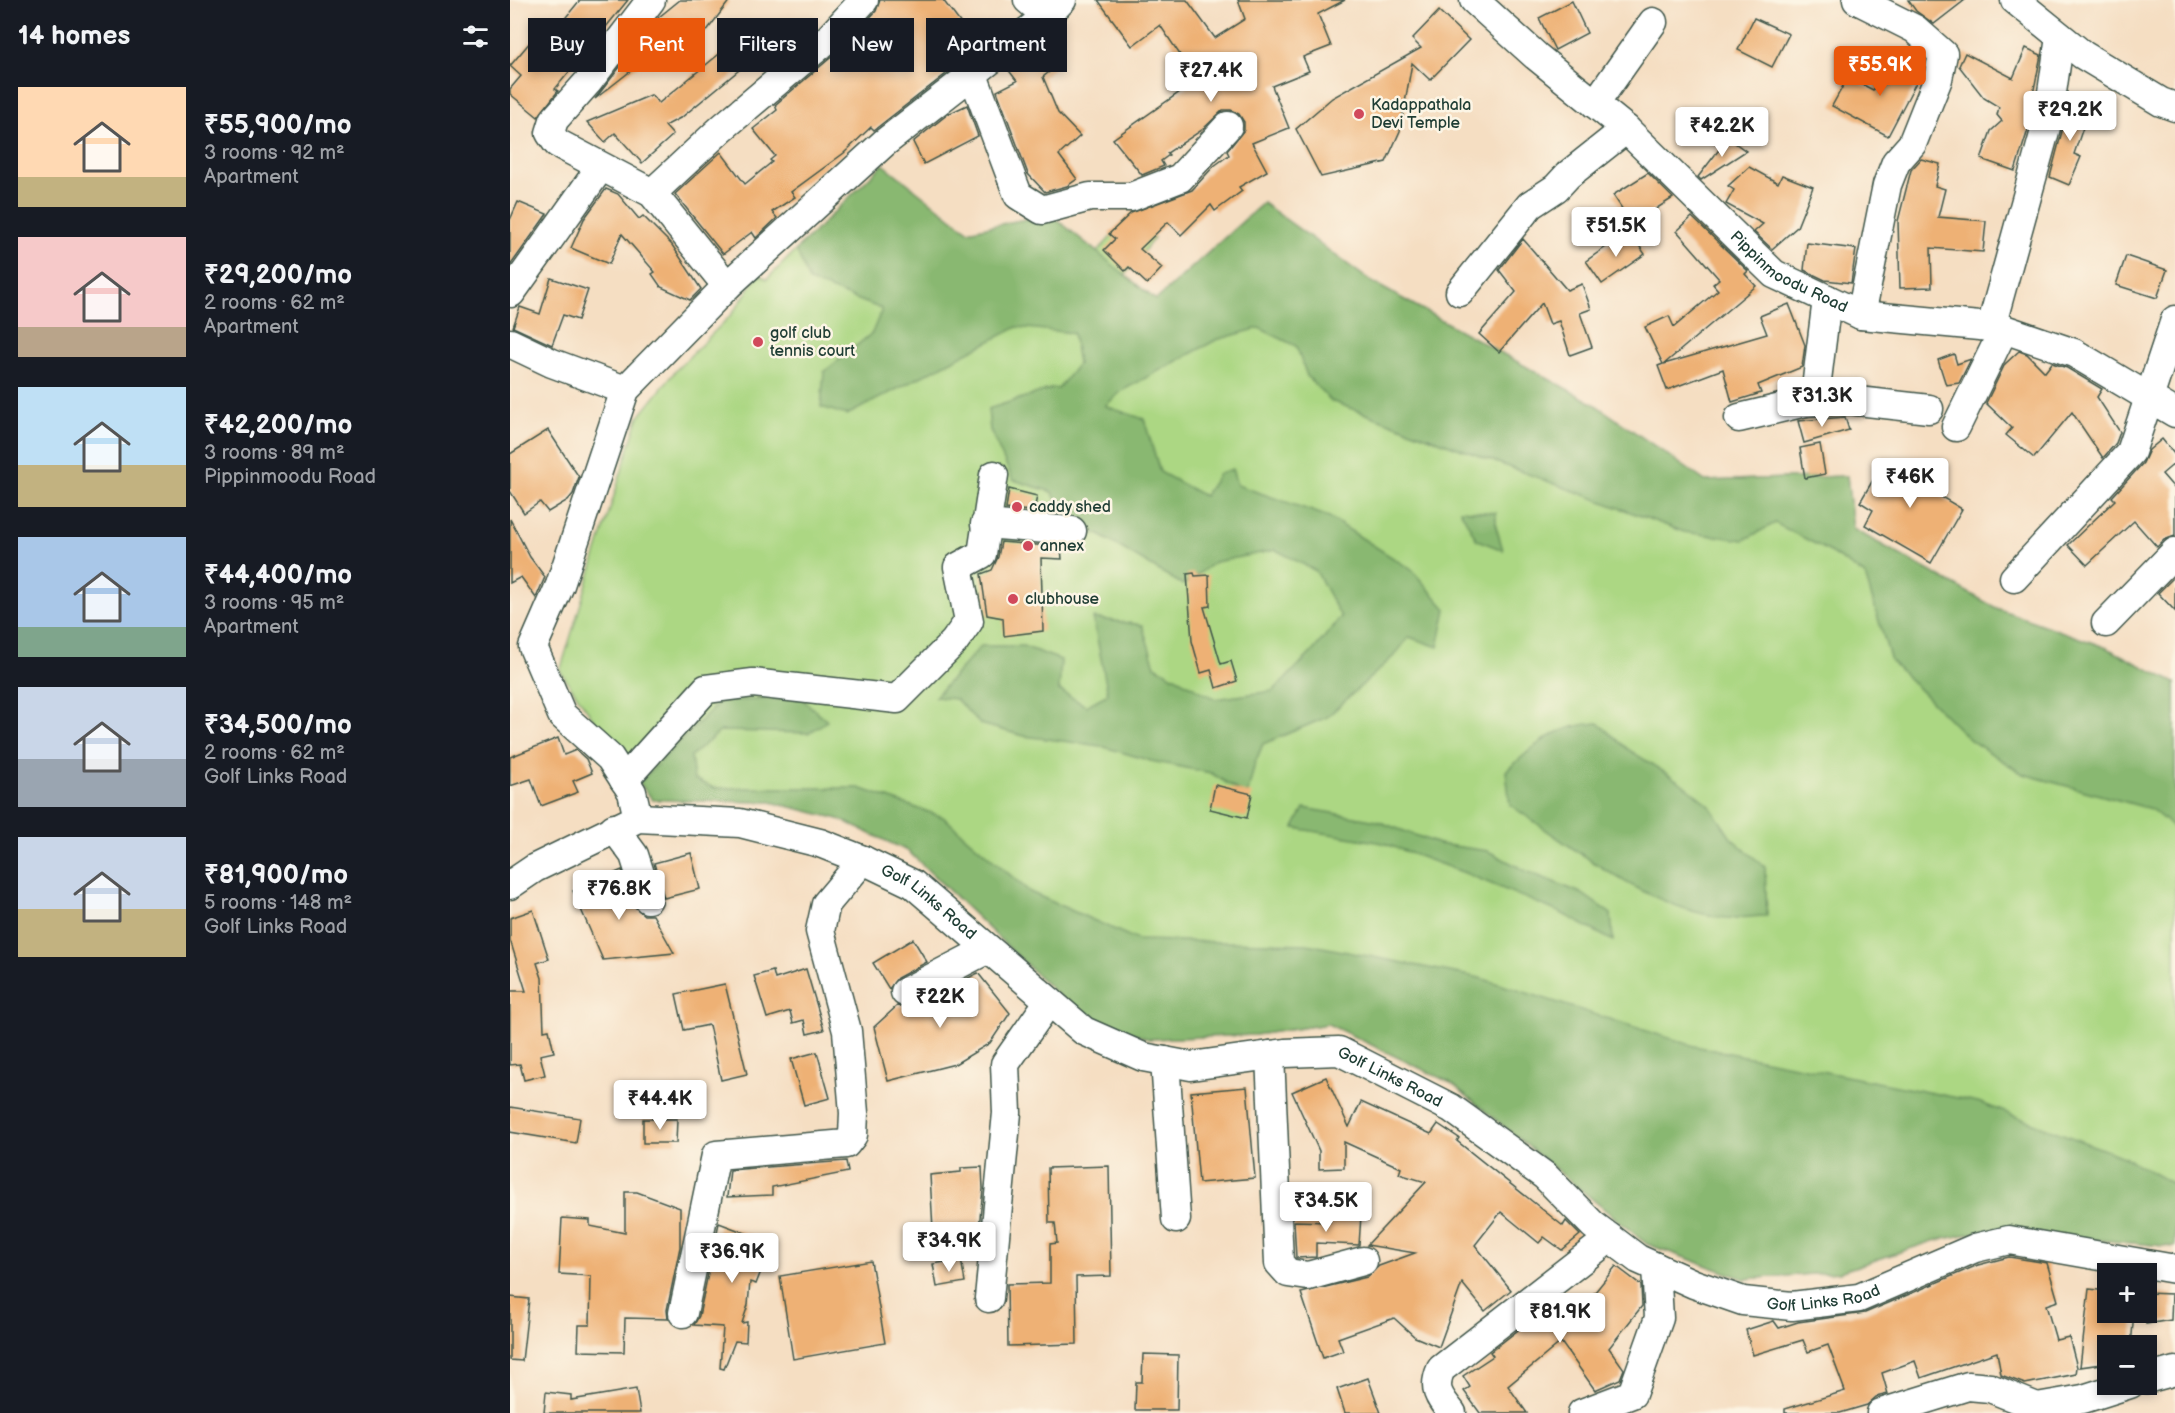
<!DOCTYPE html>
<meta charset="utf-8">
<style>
:root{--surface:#171b24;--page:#242831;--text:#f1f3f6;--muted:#9ea1a6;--accent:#ea580c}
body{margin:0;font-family:"Balsamiq Sans",sans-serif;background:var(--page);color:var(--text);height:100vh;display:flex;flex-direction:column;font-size:22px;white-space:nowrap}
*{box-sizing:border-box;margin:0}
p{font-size:20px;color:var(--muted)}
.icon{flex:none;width:33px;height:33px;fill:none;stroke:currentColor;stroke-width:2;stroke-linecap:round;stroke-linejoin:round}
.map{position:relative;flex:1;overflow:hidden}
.panel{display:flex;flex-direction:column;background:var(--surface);width:510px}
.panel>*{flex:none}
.top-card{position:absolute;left:18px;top:18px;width:570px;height:54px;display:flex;gap:12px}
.tools{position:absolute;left:1587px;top:1263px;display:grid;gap:12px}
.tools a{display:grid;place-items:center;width:60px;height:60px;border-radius:0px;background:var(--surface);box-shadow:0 3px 9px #0003;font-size:30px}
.price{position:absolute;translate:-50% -51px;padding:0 14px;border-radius:6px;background:#fff;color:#222;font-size:20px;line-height:39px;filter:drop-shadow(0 2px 3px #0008)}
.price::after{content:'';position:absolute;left:50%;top:36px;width:18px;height:14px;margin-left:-9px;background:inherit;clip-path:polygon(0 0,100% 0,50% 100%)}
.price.active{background:var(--accent);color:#fff}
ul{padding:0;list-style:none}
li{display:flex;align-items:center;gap:18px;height:150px;padding:0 18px}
li span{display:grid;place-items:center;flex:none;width:168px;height:120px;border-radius:0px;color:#555}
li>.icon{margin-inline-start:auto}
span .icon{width:72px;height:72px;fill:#fffc;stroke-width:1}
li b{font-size:26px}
h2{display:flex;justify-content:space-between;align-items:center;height:72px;padding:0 18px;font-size:26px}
.tag{padding:0 21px;border-radius:0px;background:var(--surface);box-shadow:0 3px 9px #0003;font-size:21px;line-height:54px}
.tag.active{background:var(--accent);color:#fff}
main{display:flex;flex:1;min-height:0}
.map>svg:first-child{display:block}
.green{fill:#acd783;stroke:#668a5c;stroke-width:1.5}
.forest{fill:#89b871;stroke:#547a52;stroke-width:1.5}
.building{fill:#eeb174}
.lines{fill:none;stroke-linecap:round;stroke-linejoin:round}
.minor-casing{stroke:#3f5549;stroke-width:31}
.minor{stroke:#fff;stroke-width:28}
.poi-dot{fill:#d1495b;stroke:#fcf5e5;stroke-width:2}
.labels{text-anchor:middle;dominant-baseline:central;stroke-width:5;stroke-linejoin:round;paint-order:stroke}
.poi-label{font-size:16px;fill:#1f3d34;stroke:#fcf5e5;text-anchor:start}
.street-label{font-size:16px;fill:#1f3d34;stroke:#fcf5e5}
</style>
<main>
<section class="panel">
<h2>14 homes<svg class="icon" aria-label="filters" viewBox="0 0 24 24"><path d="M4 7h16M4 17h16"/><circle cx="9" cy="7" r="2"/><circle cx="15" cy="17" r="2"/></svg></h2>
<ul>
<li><span style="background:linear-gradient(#ffd9b3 75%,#c2b280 0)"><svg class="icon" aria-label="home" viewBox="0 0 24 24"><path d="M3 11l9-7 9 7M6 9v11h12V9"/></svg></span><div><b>₹55,900/mo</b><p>3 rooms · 92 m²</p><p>Apartment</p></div></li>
<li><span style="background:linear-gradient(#f6c9c9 75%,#b9a48a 0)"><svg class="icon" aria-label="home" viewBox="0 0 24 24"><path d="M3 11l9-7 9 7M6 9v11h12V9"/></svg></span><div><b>₹29,200/mo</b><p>2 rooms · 62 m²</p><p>Apartment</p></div></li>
<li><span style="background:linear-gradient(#bfe0f5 65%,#c2b280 0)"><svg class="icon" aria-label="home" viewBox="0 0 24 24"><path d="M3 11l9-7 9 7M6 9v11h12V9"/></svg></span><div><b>₹42,200/mo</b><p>3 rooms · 89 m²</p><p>Pippinmoodu Road</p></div></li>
<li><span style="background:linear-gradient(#a9c7e8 75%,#7fa58c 0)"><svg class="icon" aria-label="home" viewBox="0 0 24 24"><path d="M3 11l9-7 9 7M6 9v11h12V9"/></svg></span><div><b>₹44,400/mo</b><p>3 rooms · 95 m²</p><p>Apartment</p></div></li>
<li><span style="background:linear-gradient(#c9d6e8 60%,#9aa5b1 0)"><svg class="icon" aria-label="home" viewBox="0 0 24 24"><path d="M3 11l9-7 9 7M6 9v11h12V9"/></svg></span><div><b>₹34,500/mo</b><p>2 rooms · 62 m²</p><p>Golf Links Road</p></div></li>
<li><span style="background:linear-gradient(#c9d6e8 60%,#c2b280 0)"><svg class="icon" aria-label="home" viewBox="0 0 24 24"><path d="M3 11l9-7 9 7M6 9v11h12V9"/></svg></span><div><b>₹81,900/mo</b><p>5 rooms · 148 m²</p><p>Golf Links Road</p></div></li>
</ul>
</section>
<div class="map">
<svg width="1665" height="1413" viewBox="0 0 1665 1413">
<rect width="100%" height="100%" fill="#fcf5e5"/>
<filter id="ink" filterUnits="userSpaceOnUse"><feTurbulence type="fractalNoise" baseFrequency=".0167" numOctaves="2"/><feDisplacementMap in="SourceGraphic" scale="12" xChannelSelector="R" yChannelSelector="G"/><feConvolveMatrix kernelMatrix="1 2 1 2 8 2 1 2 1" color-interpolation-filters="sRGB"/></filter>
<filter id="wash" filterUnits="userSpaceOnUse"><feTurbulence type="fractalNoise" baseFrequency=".008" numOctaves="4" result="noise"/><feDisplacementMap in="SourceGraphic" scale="24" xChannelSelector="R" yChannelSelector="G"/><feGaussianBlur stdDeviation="1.35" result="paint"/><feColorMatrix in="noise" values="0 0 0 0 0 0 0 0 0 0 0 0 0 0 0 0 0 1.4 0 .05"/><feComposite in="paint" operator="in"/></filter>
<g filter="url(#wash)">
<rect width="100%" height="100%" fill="#f5dec2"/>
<polygon class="green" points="373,164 458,231 540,214 587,252 616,221 644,238 615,275 646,300 753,203 862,282 1084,404 1195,481 1337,476 1343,529 1486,608 1597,648 1665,683 1665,1247 1479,1230 1423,1241 1329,1272 1234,1279 1137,1244 941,1083 818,1024 745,1035 639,1039 571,1017 398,851 329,819 261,802 143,800 113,762 50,671 128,418 167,369 222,314 249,274 257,279"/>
<g class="forest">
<polygon points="373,164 458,231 540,214 646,300 753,203 862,282 1084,404 1195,481 1337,476 1343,529 1486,608 1597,648 1665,683 1665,829 1641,809 1513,774 1460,740 1381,661 1355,575 1317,550 1265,523 1234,540 1174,532 821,401 797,376 786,346 749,328 706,340 613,390 595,406 634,419 650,472 694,496 709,474 722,469 727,485 819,517 902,570 936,609 928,647 899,637 885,655 817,717 753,744 745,763 737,796 701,773 641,761 591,746 514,736 470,724 446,699 425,697 471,646 513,646 551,660 549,690 576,706 598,694 583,618 632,625 645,666 705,699 763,691 802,652 831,617 806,571 766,550 705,562 673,585 588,534 563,530 542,492 503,480 480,430 478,409 543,388 548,389 568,364 563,333 507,327 337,415 311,407 314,372 362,333 372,309 299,281 286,250"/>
<polygon points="950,510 986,513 986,527 993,550 967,540"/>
<polygon points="291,698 317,721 299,733 211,731 181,756 184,779 204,788 349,788 433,817 520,892 628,940 797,944 970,978 1184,1046 1468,1102 1616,1158 1665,1185 1665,1247 1479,1230 1423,1241 1329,1272 1234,1279 1137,1244 941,1083 818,1024 745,1035 639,1039 571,1017 398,851 329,819 261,802 143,800 129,783 210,701"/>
<path d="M1088 723 1119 750 1170 782 1199 805 1221 838 1255 867 1257 916C1244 916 1229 919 1216 918 1135 908 1066 849 1000 805L996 771C1026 744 1046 725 1088 723Z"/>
<polygon points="794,808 867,821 929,844 978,851 1016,871 1071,893 1101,914 1103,941 1051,913 955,873 873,843 784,828"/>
</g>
<g id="blocks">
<g class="building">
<polygon points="70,0 118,0 45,89 48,91 28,117 0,94 0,89 11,76 0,66 21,41 30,49"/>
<polygon points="170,0 220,0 196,32 183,22 85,99 149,17"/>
<polygon points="370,0 433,0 458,33 449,40 459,56 364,130 361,127 334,153 281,192 285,197 262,212 267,218 246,238 242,232 213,254 165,194 211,152 235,184 262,162 260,160 265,156 243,129 267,110 265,105 332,48 366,11"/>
<polygon points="588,0 677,0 705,38 735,19 728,0 835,0 808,14 821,46 793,57 799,71 762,86 779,128 742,143 757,171 729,187 732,191 705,211 701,205 671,235 658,222 630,249 652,268 637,284 619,267 615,271 594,250 605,239 599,234 621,213 682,190 704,166 719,155 717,151 734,130 734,122 729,114 721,110 713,110 692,130 657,153 659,155 651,161 654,166 632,175 603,139 687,80 650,25 622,46"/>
<polygon points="1398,0 1455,0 1424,24 1406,11"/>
<polygon points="1062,1 1077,33 1045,50 1029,18"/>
<polygon points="929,11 959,40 920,80 902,63 890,131 876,162 811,177 786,129 822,98 911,48 902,39"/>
<polygon points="1244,18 1279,34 1262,67 1228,50"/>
<polygon points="235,33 251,52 172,117 155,126 163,135 132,163 105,133 95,142 77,122 141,95 149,103"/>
<polygon points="1516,48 1531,55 1521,104 1523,105 1522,117 1505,171 1471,159 1481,131 1492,121 1487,115 1489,107 1474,98 1449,66 1455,53 1503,78"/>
<polygon points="539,52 549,64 533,77 548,113 570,136 549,155 567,179 557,186 535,192 518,174 487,91 507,81 497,68 514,55 522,64"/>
<polygon points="1397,53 1413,69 1378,136 1322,106 1338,77 1363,90"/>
<polygon points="1561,97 1581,104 1564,154 1571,157 1559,185 1540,177"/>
<polygon points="457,105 468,136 414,164 403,142 438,114"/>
<polygon points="1218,138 1236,151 1191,180 1188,177"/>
<polygon points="1411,159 1430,164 1425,186 1435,189 1428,217 1476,221 1473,252 1421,248 1422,287 1390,288 1388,221 1401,170"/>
<polygon points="1239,167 1268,183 1272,175 1303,187 1287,227 1262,249 1244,232 1253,224 1216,204 1224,190 1218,186"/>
<polygon points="1138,173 1163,198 1122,224 1103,195"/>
<polygon points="96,189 108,194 129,219 133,216 162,245 191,289 180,300 151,287 142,274 145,272 112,234 99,264 61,248 74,219"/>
<polygon points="8,202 37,214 0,266 0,220"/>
<polygon points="1182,217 1238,271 1235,274 1246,286 1154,364 1257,334 1250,316 1279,304 1295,345 1292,367 1248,385 1251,393 1222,402 1213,369 1157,390 1148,366 1153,364 1135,327 1159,316 1164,327 1208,290 1203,284 1209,279 1167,231"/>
<polygon points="1119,231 1135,254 1092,284 1076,261"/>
<polygon points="1013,239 1057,290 1072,284 1081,309 1070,313 1082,347 1060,355 1049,321 1040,324 1032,303 989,352 969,334 1006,292 989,270"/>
<polygon points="1297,243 1346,249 1341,283 1315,280 1294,270"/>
<polygon points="1616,256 1657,270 1647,298 1606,285"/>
<polygon points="41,278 78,290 68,320 53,315 42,345 3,327 10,307 30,314"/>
<polygon points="1509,351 1517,354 1535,372 1542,363 1557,368 1592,389 1587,397 1610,432 1606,443 1593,458 1562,412 1524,458 1496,435 1502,428 1476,403 1495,364"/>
<polygon points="1444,354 1447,364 1461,359 1449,383 1436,385 1428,360"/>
<polygon points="1335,417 1339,430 1294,443 1288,421"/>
<polygon points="38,430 69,477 63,494 58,500 38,512 30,502 14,513 0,491 0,454"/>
<polygon points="1652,439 1665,455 1665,463 1652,474 1665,489 1665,536 1654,540 1647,547 1624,521 1577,565 1558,545 1605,500 1602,497 1633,463 1639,450"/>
<polygon points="1310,444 1315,474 1295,478 1290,448"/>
<polygon points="1376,458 1400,472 1406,463 1431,478 1423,492 1452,509 1421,563 1355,525 1363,510 1350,502"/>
<polygon points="499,489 527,496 524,511 496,509"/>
<polygon points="0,519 20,557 35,577 26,598 11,577 0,583"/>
<polygon points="491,542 551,547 552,559 531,558 533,631 494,636 493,618 477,615 471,574 482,570 488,557"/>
<polygon points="684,573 685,576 699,575 700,606 694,607 711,664 721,661 727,681 706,688 701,670 691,673 682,641 677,574"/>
<polygon points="1665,576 1665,611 1648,593"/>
<polygon points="48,738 54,755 66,750 76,759 82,773 63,781 68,792 31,806 21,779 0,786 0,757"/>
<polygon points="705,785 742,794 737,818 700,809"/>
<polygon points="181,853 190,889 154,898 144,863"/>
<polygon points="112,870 123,905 134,915 143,915 164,953 93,960 63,891"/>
<polygon points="23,910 39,959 27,963 32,978 34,1031 39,1030 44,1052 30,1055 35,1075 14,1080 10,1064 0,1065 0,991 16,991 0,940 0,918"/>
<polygon points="403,939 417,962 387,978 379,989 363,963"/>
<polygon points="296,969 314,1030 297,1034 294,1020 283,1023 280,1011 257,1018 244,976 263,971 265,979"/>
<polygon points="468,973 500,1013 480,1043 445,1064 378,1081 364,1027 387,1006 403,1007"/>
<polygon points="215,984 237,1074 211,1080 199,1025 174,1030 166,994"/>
<polygon points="307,1052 320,1098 294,1105 281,1059"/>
<polygon points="816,1077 839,1127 851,1102 921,1134 928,1124 949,1138 947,1141 1053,1226 1056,1221 1070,1235 1052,1250 1034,1237 1029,1243 991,1212 965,1245 1001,1290 975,1311 952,1283 929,1347 905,1337 884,1318 828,1338 833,1351 813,1358 791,1293 857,1277 869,1266 905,1253 857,1245 916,1182 889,1174 891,1168 834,1142 834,1168 809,1169 809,1151 782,1092"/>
<polygon points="737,1087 745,1178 689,1183 681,1092"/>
<polygon points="0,1107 70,1118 66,1143 0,1132"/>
<polygon points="133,1119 167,1119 166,1143 133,1143"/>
<polygon points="336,1161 338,1172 262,1187 262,1195 217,1197 220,1170"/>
<polygon points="599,1166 601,1276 566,1277 567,1344 498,1346 497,1284 540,1283 540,1244 547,1243 545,1223 539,1223 538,1168"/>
<polygon points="472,1167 473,1189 469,1227 423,1230 420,1175 451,1172 451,1168"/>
<polygon points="115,1192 127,1192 170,1208 170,1247 157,1310 158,1319 115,1318 114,1352 68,1351 69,1325 80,1325 81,1276 49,1274 52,1218 80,1220 80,1226 115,1233"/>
<polygon points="821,1213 851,1215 849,1245 806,1243 806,1257 786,1258 784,1221 820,1222"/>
<polygon points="209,1223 262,1243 246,1284 240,1282 238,1305 232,1323 237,1322 236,1342 225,1341 214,1369 210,1368 213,1327 184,1325 189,1316"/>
<polygon points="1499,1257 1537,1263 1548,1301 1536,1305 1546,1340 1559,1337 1567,1367 1566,1374 1515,1384 1491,1375 1487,1352 1411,1378 1405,1361 1372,1373 1378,1394 1366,1397 1357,1405 1330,1413 1275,1413 1275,1409 1335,1391 1318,1345 1298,1352 1293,1340 1243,1355 1236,1330 1264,1321 1269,1328 1288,1322 1355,1313 1468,1265"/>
<polygon points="451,1259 455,1282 427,1287 423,1264"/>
<polygon points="361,1261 375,1343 283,1359 270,1276"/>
<polygon points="1106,1266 1131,1285 1132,1306 1099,1348 1114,1369 1110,1379 1085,1390 1051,1342 998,1386 1017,1413 970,1413 954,1391 960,1387 953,1376 983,1356 980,1352 1048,1299 1064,1318"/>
<polygon points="1579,1289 1598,1291 1598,1312 1624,1312 1621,1346 1598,1346 1598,1363 1570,1367"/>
<polygon points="1636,1293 1662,1294 1661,1320 1636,1324"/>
<polygon points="0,1297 19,1299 12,1361 0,1360"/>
<polygon points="633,1354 668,1355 667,1410 625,1410 626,1382 632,1382"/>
<polygon points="858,1378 871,1413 835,1413 827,1389"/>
<polygon points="126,1389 130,1413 34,1413 36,1392 61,1395 61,1400"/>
</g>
</g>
</g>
<g filter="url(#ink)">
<use href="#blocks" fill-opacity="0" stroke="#3f5549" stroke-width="1.5"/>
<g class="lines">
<g class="minor-casing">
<g id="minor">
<polyline points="141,0 78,82 44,120 40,133 47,143 142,193 217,286"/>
<polyline points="518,0 537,16"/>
<path id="s1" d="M964 0 1026 56 1116 129 1264 274 1351 315 1491 328 1564 353 1665 413"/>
<polyline points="1347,0 1405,29 1433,54 1428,79 1402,144 1386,162 1377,185 1351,315"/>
<polyline points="1505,0 1573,55 1651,102 1665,107"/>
<polyline points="463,75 508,195 532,210 580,197 621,197 670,178 718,126"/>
<polyline points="1085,104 1143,22"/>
<polyline points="142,193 212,128 320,37 354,0"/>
<polyline points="950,292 1020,205 1046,188 1058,175 1116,129"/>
<polyline points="1,293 90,168"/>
<polyline points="1481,327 1538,120 1550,37"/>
<polyline points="0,343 42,363 115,390"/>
<polyline points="1296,402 1339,400 1419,409"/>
<polyline points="1229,418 1296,402 1306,388 1317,299"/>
<polyline points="1446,427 1494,329"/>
<polyline points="475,524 562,531"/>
<polyline points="1504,578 1621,452 1665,320"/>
<polyline points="1596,623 1665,552"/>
<polyline points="114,780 196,689 243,683 387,699 444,642 459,621 448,567 472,554 484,475"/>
<polyline points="128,818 122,792 100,758 52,715 23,647 50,585 115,390 217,286 374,143 537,16 552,0"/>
<polyline points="104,828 124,855 138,899"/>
<path id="s2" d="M0 885 25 868 128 818 230 823 310 843 353 860 403 884 574 1031 633 1057 681 1066 775 1053 829 1051 941 1108 1035 1176 1083 1225 1128 1259 1184 1284 1233 1301 1282 1306 1349 1298 1465 1248 1499 1240 1665 1269"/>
<polyline points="395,992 478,949"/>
<polyline points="760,1055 769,1263 778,1273 798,1276 853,1261"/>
<polyline points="655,1061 666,1219"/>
<polyline points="479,1298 497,1113 495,1064 539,1001"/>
<polyline points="173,1313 206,1155 336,1144 343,1135 344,1113 337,1031 310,931 316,904 353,860"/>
<polyline points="1636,1379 1665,1371"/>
<path d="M942 1413C929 1397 922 1389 931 1369L1100 1238"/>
<polyline points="1072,1413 1122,1394 1149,1318 1146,1267"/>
<polyline points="1371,1413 1458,1386 1480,1388 1527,1407 1573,1399 1620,1384"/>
</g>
</g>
<use href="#minor" class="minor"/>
</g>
</g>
<g class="poi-dot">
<circle cx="849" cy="114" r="6"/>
<circle cx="248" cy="342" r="6"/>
<circle cx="507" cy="507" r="6"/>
<circle cx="518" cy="546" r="6"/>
<circle cx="503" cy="599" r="6"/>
</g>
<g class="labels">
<g class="poi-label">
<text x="861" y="105">Kadappathala<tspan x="861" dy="18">Devi Temple</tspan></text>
<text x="260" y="333">golf club<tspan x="260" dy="18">tennis court</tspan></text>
<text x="519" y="507">caddy shed</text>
<text x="530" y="546">annex</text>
<text x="515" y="599">clubhouse</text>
</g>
<g class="street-label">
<text stroke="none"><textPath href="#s1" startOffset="418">Pippinmoodu Road</textPath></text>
<text stroke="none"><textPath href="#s2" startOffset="454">Golf Links Road</textPath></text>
<text stroke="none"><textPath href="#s2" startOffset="976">Golf Links Road</textPath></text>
<text stroke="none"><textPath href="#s2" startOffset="1480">Golf Links Road</textPath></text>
</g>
</g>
</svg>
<div class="tools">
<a>+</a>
<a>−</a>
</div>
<b class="price active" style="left:1370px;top:97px">₹55.9K</b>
<b class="price" style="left:701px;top:103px">₹27.4K</b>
<b class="price" style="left:1560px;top:142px">₹29.2K</b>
<b class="price" style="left:1212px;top:158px">₹42.2K</b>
<b class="price" style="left:1106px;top:258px">₹51.5K</b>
<b class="price" style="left:1312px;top:428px">₹31.3K</b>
<b class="price" style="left:1400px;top:509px">₹46K</b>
<b class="price" style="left:109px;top:921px">₹76.8K</b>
<b class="price" style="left:430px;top:1029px">₹22K</b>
<b class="price" style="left:150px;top:1131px">₹44.4K</b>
<b class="price" style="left:816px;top:1233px">₹34.5K</b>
<b class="price" style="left:439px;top:1273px">₹34.9K</b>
<b class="price" style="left:222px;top:1284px">₹36.9K</b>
<b class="price" style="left:1050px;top:1344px">₹81.9K</b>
<div class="top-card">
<a class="tag">Buy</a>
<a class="tag active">Rent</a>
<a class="tag">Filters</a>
<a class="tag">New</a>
<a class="tag">Apartment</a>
</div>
</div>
</main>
